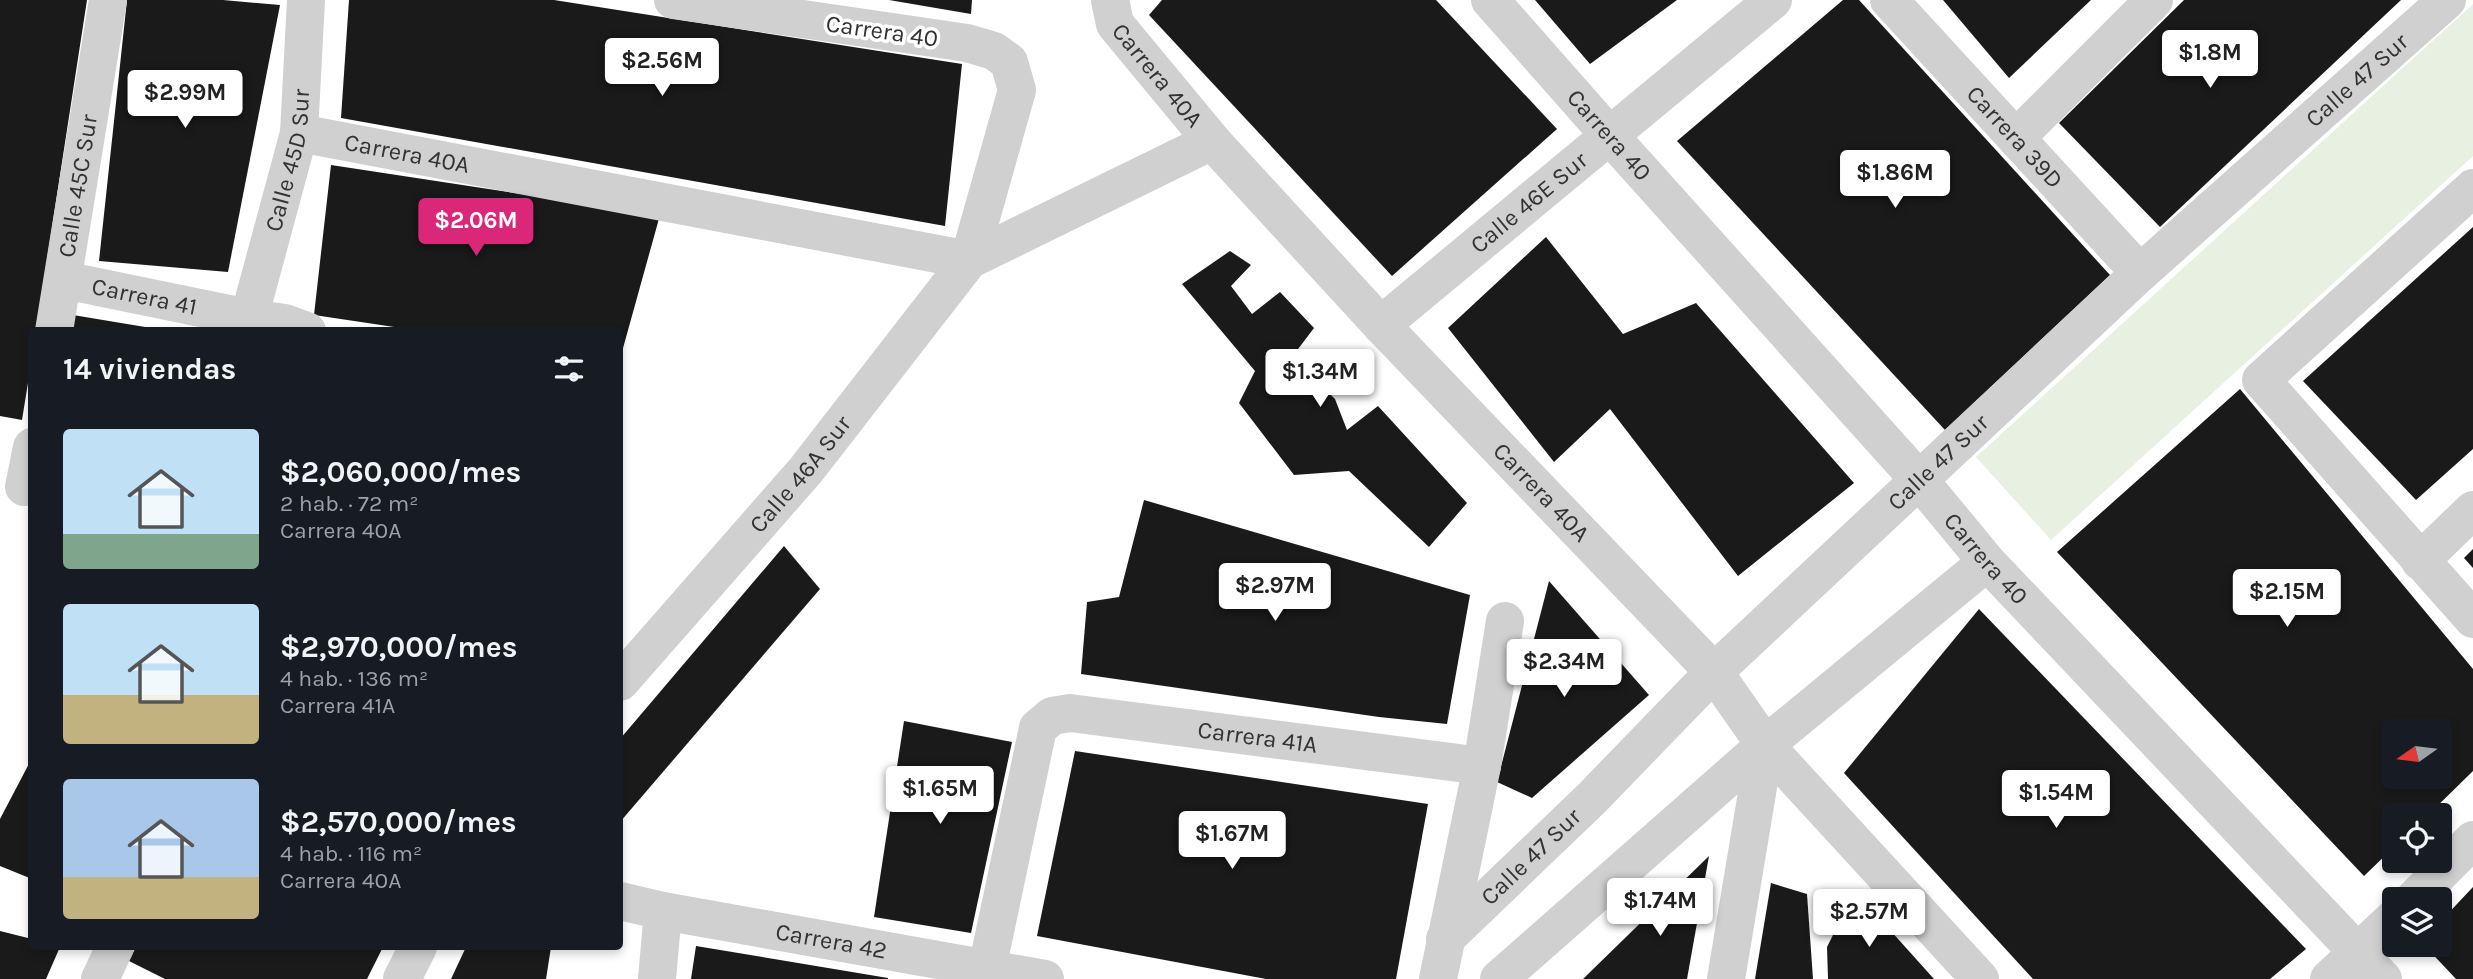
<!DOCTYPE html>
<html lang="es">
<meta charset="utf-8">
<style>
:root{--surface:#171b24;--page:#242831;--text:#f1f3f6;--muted:#9ea1a6;--accent:#db2777}
body{margin:0;font-family:Karla,sans-serif;background:var(--page);color:var(--text);height:100vh;display:flex;flex-direction:column;font-size:26px;white-space:nowrap}
*{box-sizing:border-box;margin:0}
p{font-size:23px;color:var(--muted)}
.icon{flex:none;width:38px;height:38px;fill:none;stroke:currentColor;stroke-width:2;stroke-linecap:round;stroke-linejoin:round}
.map{position:relative;flex:1;overflow:hidden}
.side{position:absolute;left:28px;top:327px;width:595px;height:623px;display:flex;flex-direction:column;background:var(--surface);border-radius:7px;box-shadow:0 4px 10px #0003}
.side>*{flex:none}
.needle{width:46px;rotate:256deg}
.fabs{position:absolute;left:2382px;top:719px;display:grid;gap:14px}
.fabs a{display:grid;place-items:center;width:70px;height:70px;border-radius:7px;background:var(--surface);box-shadow:0 4px 10px #0003;font-size:35px}
.price{position:absolute;translate:-50% -60px;padding:0 16px;border-radius:7px;background:#fff;color:#222;font-size:23px;line-height:46px;filter:drop-shadow(0 2px 4px #0008)}
.price::after{content:'';position:absolute;left:50%;top:42px;width:21px;height:16px;margin-left:-10px;background:inherit;clip-path:polygon(0 0,100% 0,50% 100%)}
.price.selected{background:var(--accent);color:#fff}
ul{padding:0;list-style:none}
li{display:flex;align-items:center;gap:21px;height:175px;padding:0 35px}
li span{display:grid;place-items:center;flex:none;width:196px;height:140px;border-radius:7px;color:#555}
li>.icon{margin-inline-start:auto}
span .icon{width:84px;height:84px;fill:#fffc;stroke-width:1}
li b{font-size:30px}
h2{display:flex;justify-content:space-between;align-items:center;height:84px;padding:0 35px;font-size:30px}
.map>svg:first-child{display:block}
.green{fill:#e7f0e1}
.building{fill:#1a1a1a;fill-rule:evenodd}
.lines{fill:none;stroke-linecap:round;stroke-linejoin:round}
.minor{stroke:#d0d0d0;stroke-width:38}
.labels{text-anchor:middle;dominant-baseline:central;stroke-width:7;stroke-linejoin:round;paint-order:stroke}
.street-label{font-size:24px;fill:#333;stroke:#fff}
</style>
<div class="map">
<svg width="2473" height="979" viewBox="0 0 2473 979">
<rect width="100%" height="100%" fill="#fff"/>
<polygon class="green" points="2473,4 2473,156 2051,540 1976,457"/>
<g class="building">
<polygon points="0,0 87,0 36,331 32,331 32,358 22,420 0,416"/>
<polygon points="127,0 223,0 280,5 228,272 99,261"/>
<polygon points="349,0 554,0 962,64 945,226 341,118"/>
<polygon points="889,0 972,0 971,14"/>
<polygon points="1162,0 1436,0 1557,129 1392,276 1149,15"/>
<polygon points="1535,0 1677,0 1590,64"/>
<polygon points="1843,0 1859,0 2110,275 1945,430 1677,141"/>
<polygon points="1943,0 2091,0 2009,78"/>
<polygon points="2184,0 2401,0 2160,227 2059,123"/>
<polygon points="331,165 660,215 620,359 620,331 421,331 314,315"/>
<polygon points="2473,227 2473,449 2416,500 2303,381"/>
<polygon points="1546,237 1623,334 1696,303 1854,483 1738,576 1610,409 1554,462 1448,328"/>
<polygon points="1230,251 1251,265 1231,286 1252,314 1280,292 1314,328 1292,357 1335,399 1347,430 1378,406 1467,503 1429,547 1349,471 1294,475 1239,403 1255,371 1182,284"/>
<polygon points="73,315 157,329 157,331 71,331"/>
<path d="M2240 389 2473 669V771L2427 816H2394V847L2364 876 2057 552ZM2394 732H2440V777H2394Z"/>
<polygon points="1144,500 1470,595 1447,724 1379,717 1081,674 1087,602 1119,597"/>
<polygon points="784,546 820,589 620,822 620,739"/>
<polygon points="2473,549 2473,568 2464,558"/>
<polygon points="1549,581 1649,695 1532,798 1497,782"/>
<polygon points="1979,609 2306,949 2270,979 2033,979 1844,773"/>
<polygon points="904,721 1012,742 971,933 874,917"/>
<polygon points="1075,751 1428,804 1396,979 1266,979 1037,936"/>
<polygon points="32,758 32,879 0,866 0,819"/>
<polygon points="1709,856 1687,979 1583,979"/>
<polygon points="1771,883 1807,894 1813,979 1755,979"/>
<polygon points="2473,887 2473,979 2456,979 2424,945 2440,945 2440,922"/>
<polygon points="1855,891 1934,979 1828,979 1827,947"/>
<polygon points="0,931 32,939 32,947 60,947 46,979 0,979"/>
<polygon points="696,946 888,978 888,979 691,979"/>
<polygon points="136,947 383,947 367,979 165,979 129,961"/>
<polygon points="466,947 551,947 546,979 451,979"/>
</g>
<g class="lines">
<g class="minor">
<path id="s1" d="M1110 0 1115 24 1212 141 1381 325 1714 672 1765 745 1980 979"/>
<path id="s2" d="M1490 0 1610 136 1920 481 1987 562 2383 979"/>
<path id="s3" d="M1889 0 2140 273"/>
<path id="s4" d="M299 133 969 260 1017 90 1009 62 994 51 967 43 673 0"/>
<polyline points="2016,138 2154,0"/>
<polyline points="2473,188 2261,380 2473,619"/>
<path id="s5" d="M64 280 249 318 285 323 307 331"/>
<path id="s6" d="M249 318 299 133 306 0"/>
<path id="s7" d="M1381 325 1773 0"/>
<path id="s8" d="M54 331 108 0"/>
<polyline points="24,487 32,447"/>
<polyline points="2420,561 2473,510"/>
<path id="s9" d="M620 682 806 470 969 260 1212 141"/>
<polyline points="2413,900 2473,840"/>
<path id="s10" d="M620 901 663 911 1045 979"/>
<path id="s11" d="M1445 939 1592 798 1714 672 2140 273 2447 0"/>
<path id="s12" d="M987 969 1038 728 1052 716 1070 713 1482 766"/>
<polyline points="100,979 115,947"/>
<polyline points="402,979 418,947"/>
<polyline points="657,979 663,911"/>
<polyline points="1438,979 1482,766 1505,621"/>
<polyline points="1499,979 1765,745 1987,562"/>
<polyline points="1726,979 1765,745"/>
<polyline points="2329,979 2394,918"/>
</g>
</g>
<g class="labels">
<g class="street-label">
<text transform="translate(882 31) rotate(8)">Carrera 40</text>
<text stroke="none"><textPath href="#s1" startOffset="91">Carrera 40A</textPath></text>
<text stroke="none"><textPath href="#s11" startOffset="1253">Calle 47 Sur</textPath></text>
<text stroke="none"><textPath href="#s2" startOffset="180">Carrera 40</textPath></text>
<text stroke="none"><textPath href="#s3" startOffset="186">Carrera 39D</textPath></text>
<text stroke="none"><textPath href="#s4" startOffset="110">Carrera 40A</textPath></text>
<text stroke="none"><textPath href="#s6" startOffset="163">Calle 45D Sur</textPath></text>
<text stroke="none"><textPath href="#s8" startOffset="147">Calle 45C Sur</textPath></text>
<text stroke="none"><textPath href="#s7" startOffset="192">Calle 46E Sur</textPath></text>
<text stroke="none"><textPath href="#s5" startOffset="82">Carrera 41</textPath></text>
<text stroke="none"><textPath href="#s11" startOffset="686">Calle 47 Sur</textPath></text>
<text stroke="none"><textPath href="#s9" startOffset="275">Calle 46A Sur</textPath></text>
<text stroke="none"><textPath href="#s1" startOffset="658">Carrera 40A</textPath></text>
<text stroke="none"><textPath href="#s2" startOffset="747">Carrera 40</textPath></text>
<text stroke="none"><textPath href="#s12" startOffset="472">Carrera 41A</textPath></text>
<text stroke="none"><textPath href="#s11" startOffset="119">Calle 47 Sur</textPath></text>
<text stroke="none"><textPath href="#s10" startOffset="215">Carrera 42</textPath></text>
</g>
</g>
</svg>
<div class="fabs">
<a><svg class="needle" viewBox="-14 -14 28 28"><path d="M0-13l5 13h-10z" fill="#e53935"/><path d="M0 13l5-13h-10z" fill="#9ea1a6"/></svg></a>
<a><svg class="icon" aria-label="locate" viewBox="0 0 24 24"><circle cx="12" cy="12" r="6"/><path d="M12 2v4M12 18v4M2 12h4M18 12h4"/></svg></a>
<a><svg class="icon" aria-label="layers" viewBox="0 0 24 24"><path d="M12 4l9 5-9 5-9-5zM3 14l9 5 9-5"/></svg></a>
</div>
<b class="price" style="left:2210px;top:90px">$1.8M</b>
<b class="price" style="left:662px;top:98px">$2.56M</b>
<b class="price" style="left:185px;top:130px">$2.99M</b>
<b class="price" style="left:1895px;top:210px">$1.86M</b>
<b class="price selected" style="left:476px;top:258px">$2.06M</b>
<b class="price" style="left:1320px;top:409px">$1.34M</b>
<b class="price" style="left:1275px;top:623px">$2.97M</b>
<b class="price" style="left:2287px;top:629px">$2.15M</b>
<b class="price" style="left:1564px;top:699px">$2.34M</b>
<b class="price" style="left:940px;top:826px">$1.65M</b>
<b class="price" style="left:2056px;top:830px">$1.54M</b>
<b class="price" style="left:1232px;top:871px">$1.67M</b>
<b class="price" style="left:1660px;top:938px">$1.74M</b>
<b class="price" style="left:1869px;top:949px">$2.57M</b>
<section class="side">
<h2>14 viviendas<svg class="icon" aria-label="filters" viewBox="0 0 24 24"><path d="M4 7h16M4 17h16"/><circle cx="9" cy="7" r="2"/><circle cx="15" cy="17" r="2"/></svg></h2>
<ul>
<li><span style="background:linear-gradient(#bfe0f5 75%,#7fa58c 0)"><svg class="icon" aria-label="home" viewBox="0 0 24 24"><path d="M3 11l9-7 9 7M6 9v11h12V9"/></svg></span><div><b>$2,060,000/mes</b><p>2 hab. · 72 m²</p><p>Carrera 40A</p></div></li>
<li><span style="background:linear-gradient(#bfe0f5 65%,#c2b280 0)"><svg class="icon" aria-label="home" viewBox="0 0 24 24"><path d="M3 11l9-7 9 7M6 9v11h12V9"/></svg></span><div><b>$2,970,000/mes</b><p>4 hab. · 136 m²</p><p>Carrera 41A</p></div></li>
<li><span style="background:linear-gradient(#a9c7e8 70%,#c2b280 0)"><svg class="icon" aria-label="home" viewBox="0 0 24 24"><path d="M3 11l9-7 9 7M6 9v11h12V9"/></svg></span><div><b>$2,570,000/mes</b><p>4 hab. · 116 m²</p><p>Carrera 40A</p></div></li>
</ul>
</section>
</div>
